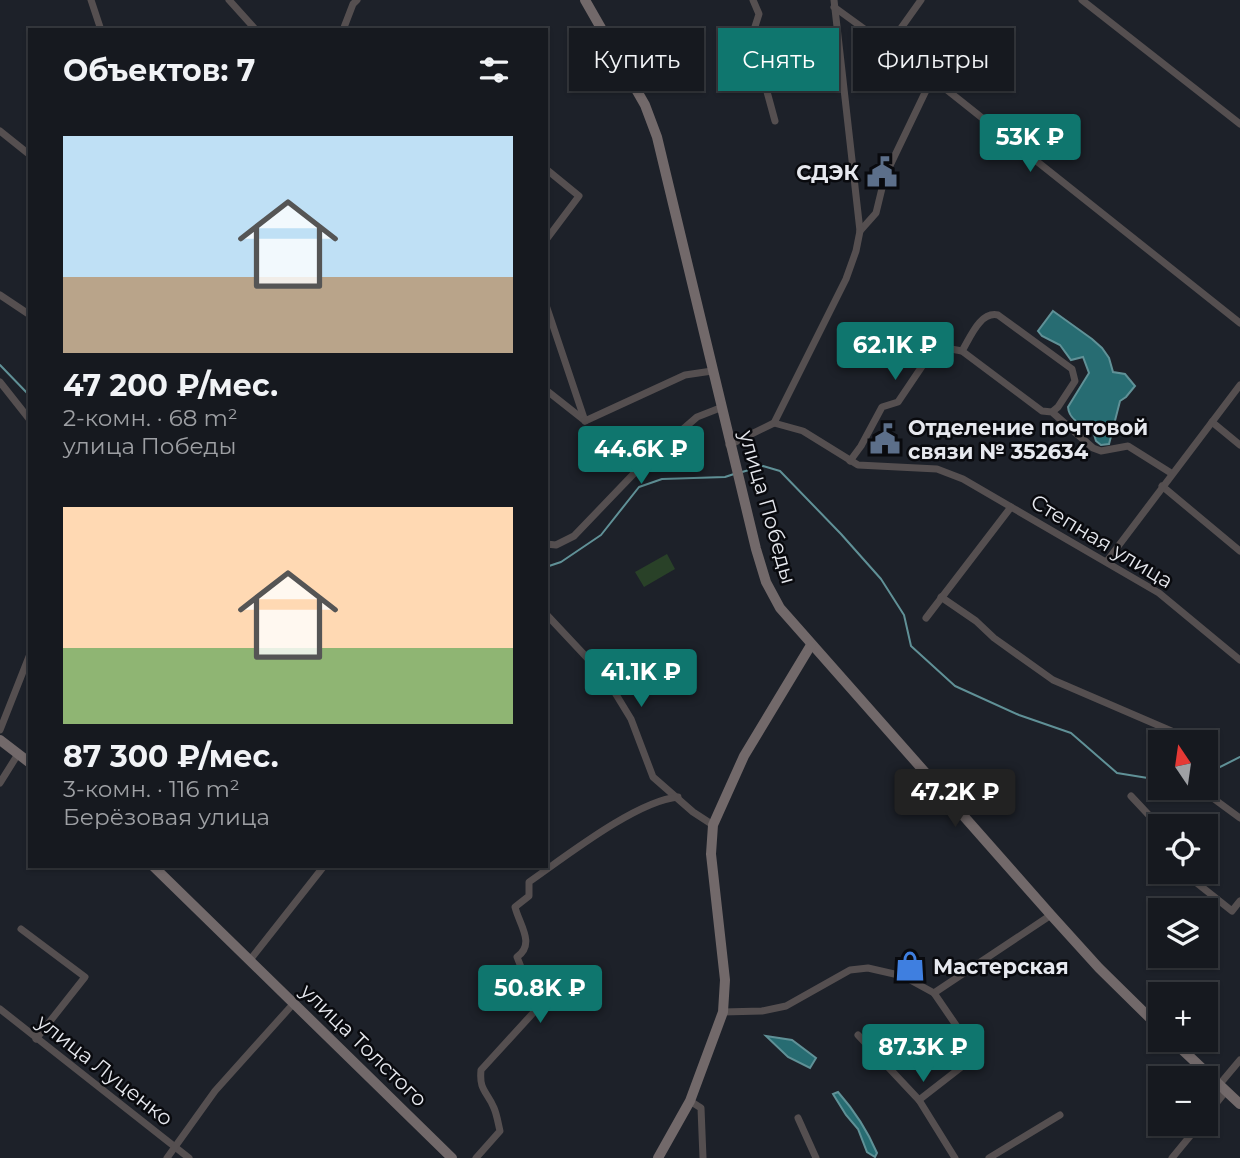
<!DOCTYPE html>
<html lang="ru">
<meta charset="utf-8">
<style>
:root{--surface:#16191f;--page:#23262c;--text:#f1f3f6;--muted:#9ea0a4;--line:#35383d;--accent:#0f766e}
body{margin:0;font-family:Montserrat,sans-serif;background:var(--page);color:var(--text);height:100vh;display:flex;flex-direction:column;font-size:26px;white-space:nowrap}
*{box-sizing:border-box;margin:0}
p{font-size:23px;color:var(--muted)}
.icon{flex:none;width:38px;height:38px;fill:none;stroke:currentColor;stroke-width:2;stroke-linecap:round;stroke-linejoin:round}
.map{position:relative;flex:1;overflow:hidden}
.sheet{position:absolute;left:28px;top:28px;width:520px;height:840px;display:flex;flex-direction:column;background:var(--surface);border-radius:0px;box-shadow:0 2px 5px #0004,0 0 0 2px var(--line)}
.sheet>*{flex:none}
.top-card{position:absolute;left:569px;top:28px;width:565px;height:63px;display:flex;gap:14px}
.needle{width:46px;rotate:347deg}
.fabs{position:absolute;left:1148px;top:730px;display:grid;gap:14px}
.fabs a{display:grid;place-items:center;width:70px;height:70px;border-radius:0px;background:var(--surface);box-shadow:0 2px 5px #0004,0 0 0 2px var(--line);font-size:35px}
.price{position:absolute;translate:-50% -60px;padding:0 16px;border-radius:7px;background:var(--accent);color:#fff;font-size:23px;line-height:46px;filter:drop-shadow(0 2px 4px #0008)}
.price::after{content:'';position:absolute;left:50%;top:42px;width:21px;height:16px;margin-left:-10px;background:inherit;clip-path:polygon(0 0,100% 0,50% 100%)}
.price.current{background:#222;color:#fff}
ul{padding:0;list-style:none}
li{display:grid;align-content:center;gap:14px;height:371px;padding:0 35px}
li span{display:grid;place-items:center;height:217px;border-radius:0px;color:#555}
li>.icon{margin-inline-start:auto}
span .icon{width:126px;height:126px;fill:#fffc;stroke-width:1}
li b{font-size:30px}
h2{display:flex;justify-content:space-between;align-items:center;height:84px;padding:0 35px;font-size:30px}
.chip{padding:0 24px;border-radius:0px;background:var(--surface);box-shadow:0 2px 5px #0004,0 0 0 2px var(--line);font-size:24px;line-height:63px}
.chip.current{background:var(--accent);color:#fff}
.map>svg:first-child{display:block}
.grass{fill:#294128}
.water{fill:#276c72;stroke:#609197;stroke-width:2}
.lines{fill:none;stroke-linecap:round;stroke-linejoin:round}
.stream{stroke:#609197;stroke-width:2}
.street{stroke:#554f50;stroke-width:7}
.secondary{stroke:#72696a;stroke-width:10}
.labels{text-anchor:middle;dominant-baseline:central;stroke-width:5;stroke-linejoin:round;paint-order:stroke}
.poi-label{font-size:21px;font-weight:bold;fill:#e6e8ee;stroke:#090a0e;text-anchor:start}
.street-label{font-size:21px;fill:#e6e8ee;stroke:#090a0e}
</style>
<div class="map">
<svg width="1240" height="1158" viewBox="0 0 1240 1158">
<rect width="100%" height="100%" fill="#1d2129"/>
<polygon class="grass" points="667,554 675,569 644,587 635,572"/>
<g class="water">
<path d="M1053 311 1092 339 1102 348 1109 358 1113 372 1125 374 1135 386 1126 397 1120 401 1109 444 1101 445 1096 441 1092 428C1081 425 1069 420 1068 407L1089 373 1083 357 1071 360 1060 345 1042 336 1038 331Z"/>
<polygon points="766,1036 792,1040 816,1058 810,1068 788,1057"/>
<path d="M838 1092C853 1109 868 1132 877 1153L875 1157 867 1152 858 1129 846 1115 833 1094Z"/>
</g>
<g class="lines">
<g class="stream">
<polyline points="0,365 30,396"/>
<polyline points="742,472 763,466 780,471 841,534 881,579 904,615 911,646 955,686 1019,715 1071,733 1117,773 1160,780"/>
<polyline points="546,567 561,562 601,535 639,487 662,479 725,477 734,474"/>
<polyline points="1206,774 1240,757"/>
</g>
<g class="street">
<polyline points="91,0 101,30"/>
<polyline points="229,0 256,30"/>
<polyline points="753,0 759,14 752,36 754,44 775,121"/>
<polyline points="1082,0 1240,124"/>
<polyline points="834,7 932,78 1240,323"/>
<polyline points="343,30 353,4 357,0"/>
<polyline points="889,45 921,0"/>
<polyline points="0,131 30,155"/>
<polyline points="546,169 579,196 546,240"/>
<polyline points="860,231 876,213 885,176 932,78"/>
<polyline points="0,295 30,315"/>
<polyline points="546,305 585,421"/>
<polyline points="0,382 30,420"/>
<polyline points="546,390 584,420"/>
<path d="M1052 412 1058 407 1075 381 1072 369 998 315C980 311 970 338 962 351L1042 411 1052 412 1093 448 1101 451 1128 446 1171 473"/>
<polyline points="585,421 685,375 712,371"/>
<polyline points="1212,422 1240,445"/>
<polyline points="774,423 803,431 858,465 937,469 963,479 1159,593 1240,660"/>
<polyline points="729,445 774,423 846,279 856,251 860,231 834,0"/>
<polyline points="850,461 861,446 882,407 898,402 933,350 951,349 962,351"/>
<polyline points="1162,486 1240,551"/>
<polyline points="546,544 556,545 574,536 644,463 697,417 720,408"/>
<polyline points="1107,561 1240,385"/>
<polyline points="941,597 976,621 994,638 1053,680 1197,742"/>
<polyline points="546,614 606,678 631,719 653,777 693,812 713,825"/>
<polyline points="926,618 1011,507"/>
<polyline points="0,730 30,654"/>
<polyline points="0,783 18,754"/>
<polyline points="1131,796 1160,827"/>
<polyline points="1210,796 1240,818"/>
<polyline points="1183,872 1232,911 1240,901"/>
<polyline points="21,929 85,977 36,1039"/>
<polyline points="250,960 324,866"/>
<polyline points="934,993 1051,915"/>
<polyline points="0,1009 189,1158"/>
<polyline points="723,1012 762,1011 786,1006 850,970 868,968 903,976 934,993 973,1050 973,1058 919,1100"/>
<polyline points="858,1035 919,1100 955,1158"/>
<polyline points="1219,1085 1240,1060"/>
<polyline points="690,1101 701,1108 703,1158"/>
<polyline points="1206,1116 1226,1091"/>
<polyline points="798,1118 816,1158"/>
<polyline points="167,1158 215,1091 294,1003"/>
<path d="M476 1158 500 1131C498 1123 497 1115 494 1108 487 1091 479 1091 481 1070L534 1012 535 1002 517 957C536 944 519 924 515 907L529 896V882C565 857 636 801 678 797"/>
<polyline points="989,1158 1060,1115"/>
<polyline points="1172,1158 1200,1124"/>
</g>
<g class="secondary">
<polyline points="585,0 645,105 657,137 756,549 766,582 780,608 1051,915 1099,968 1160,1028"/>
<polyline points="0,740 30,763"/>
<polyline points="153,866 452,1158"/>
<polyline points="1172,1040 1240,1104"/>
<polyline points="658,1158 690,1101 723,1012 725,980 711,854 713,825 744,756 811,645"/>
</g>
</g>
<defs>
<g id="civic-bare" transform="scale(2.415)"><path d="M-.6-6.5H3V-4.5H.6V-3L4-1V1h2V6H-6V1h2V-1L-.6-3ZM-1.2 2.5V6h2.4V2.5Z" fill="#5c6f8a" stroke="#090a0e" stroke-width="2.5" paint-order="stroke"/></g>
<g id="shop-bare" transform="scale(2.415)"><path d="M-5-2.5h2.3a2.7 3.5 0 0 1 5.4 0H5L5.5 6h-11ZM-1.5-2.5h3a1.5 2.3 0 0 0-3 0Z" fill="#3f7fe0" stroke="#090a0e" stroke-width="2.5" paint-order="stroke"/></g>
</defs>
<g fill-rule="evenodd">
<use href="#civic-bare" x="882" y="172"/>
<use href="#civic-bare" x="885" y="439"/>
<use href="#shop-bare" x="910" y="966"/>
</g>
<g class="labels">
<g class="poi-label">
<text x="859" y="172" text-anchor="end">СДЭК</text>
<text x="908" y="427">Отделение почтовой<tspan x="908" dy="24">связи № 352634</tspan></text>
<text x="933" y="966">Мастерская</text>
</g>
<g class="street-label">
<text transform="translate(768 507) rotate(74)">улица Победы</text>
<text transform="translate(1102 541) rotate(31)">Степная улица</text>
<text transform="translate(364 1045) rotate(44)">улица Толстого</text>
<text transform="translate(105 1070) rotate(38)">улица Луценко</text>
</g>
</g>
</svg>
<div class="fabs">
<a><svg class="needle" viewBox="-14 -14 28 28"><path d="M0-13l5 13h-10z" fill="#e53935"/><path d="M0 13l5-13h-10z" fill="#9ea0a4"/></svg></a>
<a><svg class="icon" aria-label="locate" viewBox="0 0 24 24"><circle cx="12" cy="12" r="6"/><path d="M12 2v4M12 18v4M2 12h4M18 12h4"/></svg></a>
<a><svg class="icon" aria-label="layers" viewBox="0 0 24 24"><path d="M12 4l9 5-9 5-9-5zM3 14l9 5 9-5"/></svg></a>
<a>+</a>
<a>−</a>
</div>
<b class="price" style="left:1030px;top:174px">53K ₽</b>
<b class="price" style="left:895px;top:382px">62.1K ₽</b>
<b class="price" style="left:641px;top:486px">44.6K ₽</b>
<b class="price" style="left:641px;top:709px">41.1K ₽</b>
<b class="price current" style="left:955px;top:829px">47.2K ₽</b>
<b class="price" style="left:540px;top:1025px">50.8K ₽</b>
<b class="price" style="left:923px;top:1084px">87.3K ₽</b>
<div class="top-card">
<a class="chip">Купить</a>
<a class="chip current">Снять</a>
<a class="chip">Фильтры</a>
</div>
<section class="sheet">
<h2>Объектов: 7<svg class="icon" aria-label="filters" viewBox="0 0 24 24"><path d="M4 7h16M4 17h16"/><circle cx="9" cy="7" r="2"/><circle cx="15" cy="17" r="2"/></svg></h2>
<ul>
<li><span style="background:linear-gradient(#bfe0f5 65%,#b9a48a 0)"><svg class="icon" aria-label="home" viewBox="0 0 24 24"><path d="M3 11l9-7 9 7M6 9v11h12V9"/></svg></span><div><b>47 200 ₽/мес.</b><p>2-комн. · 68 m²</p><p>улица Победы</p></div></li>
<li><span style="background:linear-gradient(#ffd9b3 65%,#8fb573 0)"><svg class="icon" aria-label="home" viewBox="0 0 24 24"><path d="M3 11l9-7 9 7M6 9v11h12V9"/></svg></span><div><b>87 300 ₽/мес.</b><p>3-комн. · 116 m²</p><p>Берёзовая улица</p></div></li>
</ul>
</section>
</div>
